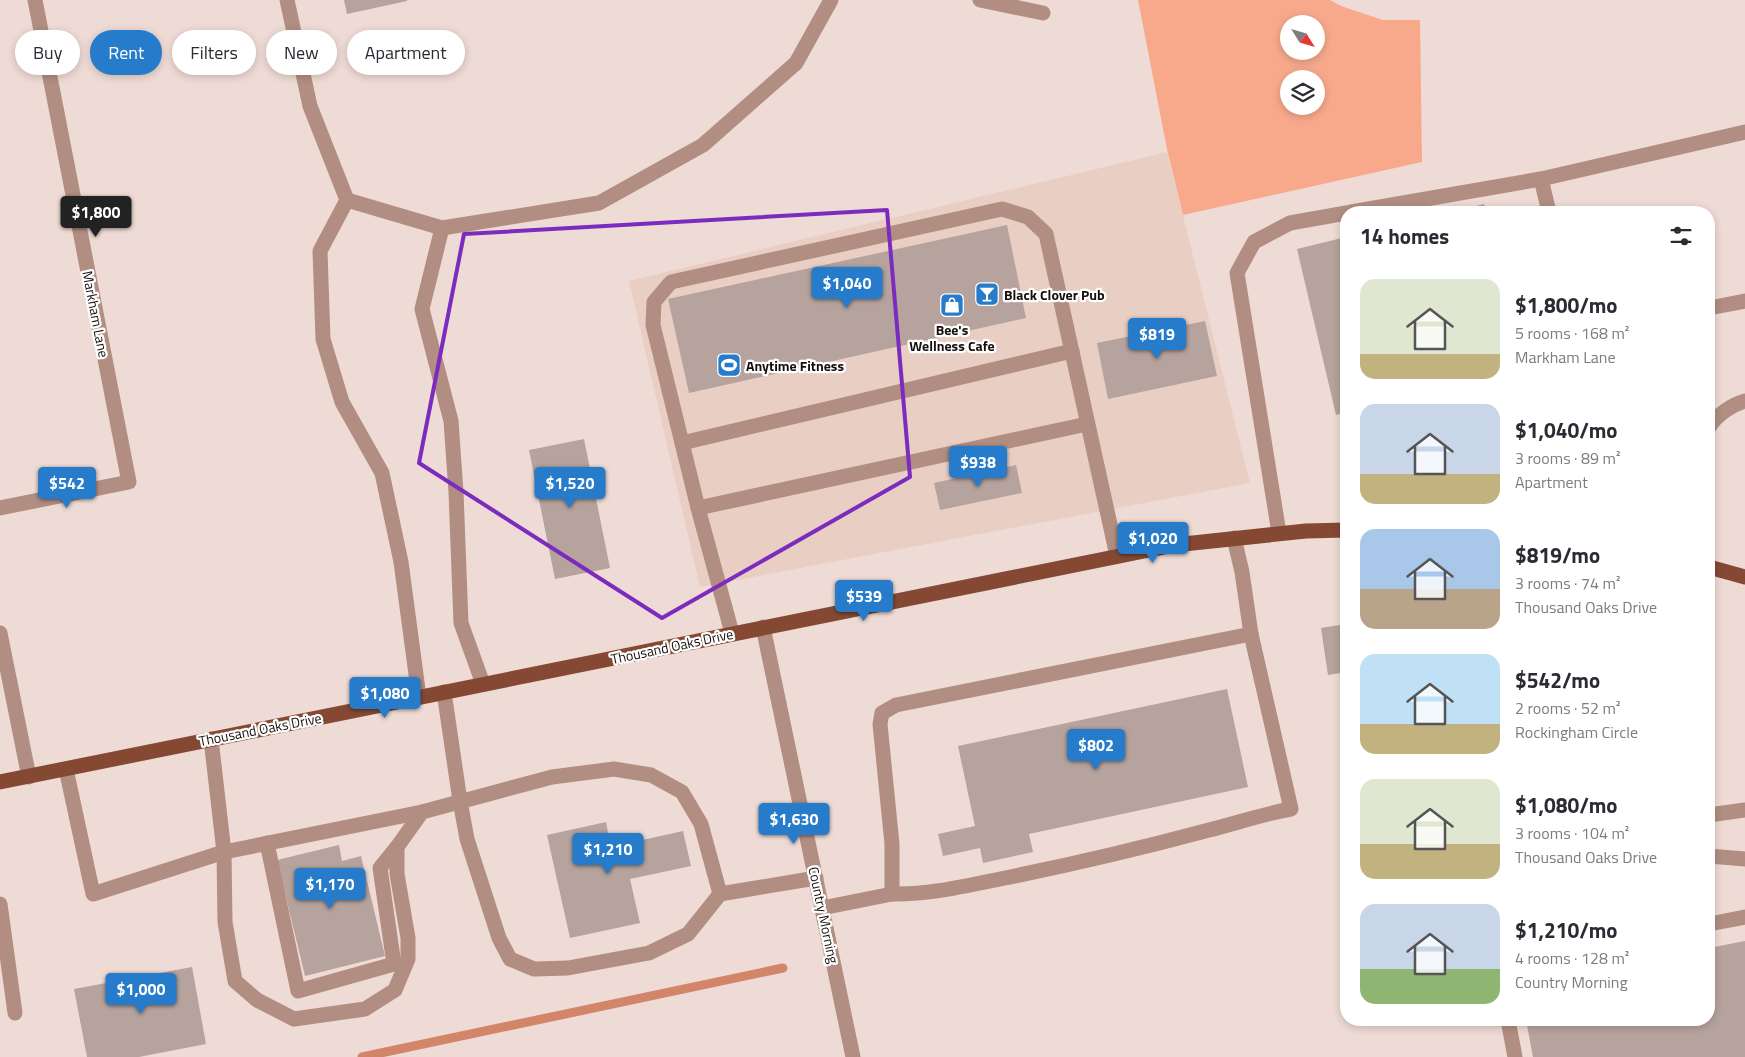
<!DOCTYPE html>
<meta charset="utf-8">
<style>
:root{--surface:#fff;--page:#f7f7f7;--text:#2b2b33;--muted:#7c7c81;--accent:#267cca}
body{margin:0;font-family:"Titillium Web",sans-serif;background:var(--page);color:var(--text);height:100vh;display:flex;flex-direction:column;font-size:19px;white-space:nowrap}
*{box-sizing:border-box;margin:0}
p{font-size:16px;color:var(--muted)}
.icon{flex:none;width:28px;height:28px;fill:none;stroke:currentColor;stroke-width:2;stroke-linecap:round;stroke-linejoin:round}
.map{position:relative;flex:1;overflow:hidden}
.sheet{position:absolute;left:1340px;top:206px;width:375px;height:820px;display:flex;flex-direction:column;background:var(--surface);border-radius:20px;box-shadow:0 2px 8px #0003}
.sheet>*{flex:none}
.hud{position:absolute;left:15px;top:30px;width:475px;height:45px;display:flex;gap:10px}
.needle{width:32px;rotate:127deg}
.fabs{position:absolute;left:1280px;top:15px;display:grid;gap:10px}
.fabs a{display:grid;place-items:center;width:45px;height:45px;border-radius:50%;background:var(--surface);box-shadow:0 2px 8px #0003;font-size:25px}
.price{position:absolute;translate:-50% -42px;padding:0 11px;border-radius:5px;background:var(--accent);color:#fff;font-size:16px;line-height:32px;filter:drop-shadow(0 1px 2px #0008)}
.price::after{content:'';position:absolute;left:50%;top:30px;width:15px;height:11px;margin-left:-8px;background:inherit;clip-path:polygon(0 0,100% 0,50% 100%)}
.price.active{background:#222;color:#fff}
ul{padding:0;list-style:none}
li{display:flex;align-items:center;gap:15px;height:125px;padding:0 20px}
li span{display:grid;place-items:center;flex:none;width:140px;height:100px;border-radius:15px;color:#555}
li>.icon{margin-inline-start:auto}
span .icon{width:60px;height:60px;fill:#fffc;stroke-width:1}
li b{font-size:21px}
h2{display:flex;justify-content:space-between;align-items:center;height:60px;padding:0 20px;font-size:21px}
.chip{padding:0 18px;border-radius:22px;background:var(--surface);box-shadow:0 2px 8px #0003;font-size:18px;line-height:45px}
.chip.active{background:var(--accent);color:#fff}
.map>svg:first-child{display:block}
.built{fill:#e9cec4}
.green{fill:#f8a98c;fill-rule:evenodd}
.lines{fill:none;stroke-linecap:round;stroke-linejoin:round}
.stream{stroke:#d38569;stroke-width:9}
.building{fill:#b6a39d}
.minor{stroke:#b28e82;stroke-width:15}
.major{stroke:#854933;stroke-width:15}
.marked{fill:none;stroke:#7b2cbf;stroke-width:4;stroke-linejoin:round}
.labels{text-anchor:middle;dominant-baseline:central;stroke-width:4.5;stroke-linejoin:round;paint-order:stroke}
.poi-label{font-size:14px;font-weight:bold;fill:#16100d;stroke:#fff;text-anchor:start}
.street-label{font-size:14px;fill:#16100d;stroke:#fff}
</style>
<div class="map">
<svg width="1745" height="1057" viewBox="0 0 1745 1057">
<rect width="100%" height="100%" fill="#efdbd5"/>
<polygon class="built" points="1167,152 1250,483 700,587 629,281"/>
<path class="green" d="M1138 0H1330L1341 6 1383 20H1420L1422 162 1183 215 1167 149ZM1289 24H1316V51H1289ZM1289 79H1316V106H1289Z"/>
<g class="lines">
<polyline class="stream" points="362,1057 783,968"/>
</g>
<g class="building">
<polygon points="344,0 407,0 407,1 347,14"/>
<polygon points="1484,204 1486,212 1452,212"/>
<polygon points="1007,225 1026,318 689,393 668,299"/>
<polygon points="1346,237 1346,412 1336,415 1297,249"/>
<polygon points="1205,321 1217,376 1108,399 1097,343"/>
<polygon points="584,439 610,568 555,579 529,450"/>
<polygon points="1016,465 1022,493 940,510 934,483"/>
<polygon points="1346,624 1346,672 1328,675 1321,628"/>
<polygon points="1227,689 1248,787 1029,834 1033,852 983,863 980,848 943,856 938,834 975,826 958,746"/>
<polygon points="606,822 611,847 683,831 691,866 630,879 640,923 570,938 547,835"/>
<polygon points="339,845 342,861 361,856 385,956 305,976 277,860"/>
<polygon points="1745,941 1745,1057 1533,1057 1526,1020 1709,1020 1709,948"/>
<polygon points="192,967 206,1044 139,1057 87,1057 74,989"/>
</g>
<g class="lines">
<g class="minor">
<polyline points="287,0 310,106 347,200 320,251 323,339 342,402 382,473 401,562 419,697"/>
<polyline points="980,0 1043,13"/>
<polyline points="347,200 442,228 599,203 703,145 796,63 831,0"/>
<polyline points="1351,212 1541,179"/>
<polyline points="1549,212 1541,179 1745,132"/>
<polyline points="442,228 422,309 451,421 456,492 461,623 483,684"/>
<polyline points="1709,308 1745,301"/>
<path d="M1709 427C1717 415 1731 405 1745 401"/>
<polyline points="682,443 1072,351"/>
<polyline points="0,508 129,482 35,0"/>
<polyline points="698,508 1087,424"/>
<polyline points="1279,533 1237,273 1254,242 1290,223 1346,213"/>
<polyline points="763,627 853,1057"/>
<polyline points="0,633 29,777"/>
<polyline points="732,633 698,508 653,325 654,302 671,282 1002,209 1028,217 1046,234 1117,556"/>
<polyline points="444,692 460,801 467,839 499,938 510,959 534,969 568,968 649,953 688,934 720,894 816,878"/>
<polyline points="211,739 224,852 225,922 235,981 257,1000 294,1019 365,1009 395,990 408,959 408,938 397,874 397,847 422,812 552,777 614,769 651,775 682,792 701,824 720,894"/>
<polyline points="66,769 93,894 224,852 422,812"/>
<polyline points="1709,815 1745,810"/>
<polyline points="267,843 298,991 394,964 380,868 397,847"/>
<polyline points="1709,856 1745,859"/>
<path d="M892 894C930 895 969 885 1005 878 1074 864 1142 848 1209 830 1237 823 1263 814 1291 809L1251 634"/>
<polyline points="0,904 15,1013"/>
<polyline points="822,908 892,894 892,844 880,724 882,713 896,705 1251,634 1242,572 1234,538"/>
<polyline points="1709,924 1745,917"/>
<polyline points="1508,1020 1515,1057"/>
</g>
<g class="major">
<polyline points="1709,567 1745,577"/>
<polyline points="0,782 1174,545 1306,531 1346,530"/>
</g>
</g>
<path class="marked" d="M887 210 910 477 662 618 419 463 464 234Z"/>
<defs>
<g id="bar-square" transform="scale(1.25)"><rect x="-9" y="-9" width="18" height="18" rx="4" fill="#267cca" stroke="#fff"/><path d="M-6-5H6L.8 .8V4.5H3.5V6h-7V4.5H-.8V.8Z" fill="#fff"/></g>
<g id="shop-square" transform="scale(1.25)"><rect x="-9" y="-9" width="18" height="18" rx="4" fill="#267cca" stroke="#fff"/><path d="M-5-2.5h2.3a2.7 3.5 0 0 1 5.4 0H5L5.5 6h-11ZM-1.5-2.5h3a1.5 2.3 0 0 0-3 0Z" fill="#fff"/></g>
<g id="stadium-square" transform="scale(1.25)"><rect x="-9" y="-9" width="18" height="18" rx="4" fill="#267cca" stroke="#fff"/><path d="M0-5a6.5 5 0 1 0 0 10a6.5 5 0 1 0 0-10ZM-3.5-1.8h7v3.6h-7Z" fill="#fff"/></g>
</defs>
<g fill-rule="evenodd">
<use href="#bar-square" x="987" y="294"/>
<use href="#shop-square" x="952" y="305"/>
<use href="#stadium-square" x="729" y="365"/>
</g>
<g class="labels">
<g class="poi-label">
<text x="1004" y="294">Black Clover Pub</text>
<text x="952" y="329" text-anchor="middle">Bee's<tspan x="952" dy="16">Wellness Cafe</tspan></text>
<text x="746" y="365">Anytime Fitness</text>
</g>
<g class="street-label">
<text transform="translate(96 314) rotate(79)">Markham Lane</text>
<text transform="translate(672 646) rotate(-12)">Thousand Oaks Drive</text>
<text transform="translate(260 729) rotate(-11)">Thousand Oaks Drive</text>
<text transform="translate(824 915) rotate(78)">Country Morning</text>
</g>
</g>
</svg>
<div class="fabs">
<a><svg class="needle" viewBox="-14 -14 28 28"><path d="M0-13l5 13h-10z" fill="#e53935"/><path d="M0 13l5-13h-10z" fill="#7c7c81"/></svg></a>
<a><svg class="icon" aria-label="layers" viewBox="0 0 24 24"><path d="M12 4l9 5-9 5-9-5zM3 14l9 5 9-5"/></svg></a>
</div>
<b class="price active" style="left:96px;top:238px">$1,800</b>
<b class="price" style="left:847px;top:309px">$1,040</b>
<b class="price" style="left:1157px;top:360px">$819</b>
<b class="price" style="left:978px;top:488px">$938</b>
<b class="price" style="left:67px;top:509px">$542</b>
<b class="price" style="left:570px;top:509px">$1,520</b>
<b class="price" style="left:1153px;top:564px">$1,020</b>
<b class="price" style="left:864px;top:622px">$539</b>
<b class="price" style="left:385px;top:719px">$1,080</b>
<b class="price" style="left:1096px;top:771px">$802</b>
<b class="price" style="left:794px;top:845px">$1,630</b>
<b class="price" style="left:608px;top:875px">$1,210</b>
<b class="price" style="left:330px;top:910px">$1,170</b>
<b class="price" style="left:141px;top:1015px">$1,000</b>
<div class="hud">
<a class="chip">Buy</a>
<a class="chip active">Rent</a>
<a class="chip">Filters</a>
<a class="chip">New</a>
<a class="chip">Apartment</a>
</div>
<section class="sheet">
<h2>14 homes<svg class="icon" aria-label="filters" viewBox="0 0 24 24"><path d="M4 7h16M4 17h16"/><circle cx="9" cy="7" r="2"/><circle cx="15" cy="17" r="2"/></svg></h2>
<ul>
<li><span style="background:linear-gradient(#dfe7d0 75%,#c2b280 0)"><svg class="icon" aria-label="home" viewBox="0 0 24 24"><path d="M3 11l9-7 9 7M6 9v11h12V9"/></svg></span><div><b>$1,800/mo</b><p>5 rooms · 168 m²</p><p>Markham Lane</p></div></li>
<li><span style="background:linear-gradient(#c9d6e8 70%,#c2b280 0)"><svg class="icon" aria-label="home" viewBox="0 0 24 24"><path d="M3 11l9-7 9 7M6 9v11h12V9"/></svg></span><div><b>$1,040/mo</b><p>3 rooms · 89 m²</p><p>Apartment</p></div></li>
<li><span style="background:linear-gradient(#a9c7e8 60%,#b9a48a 0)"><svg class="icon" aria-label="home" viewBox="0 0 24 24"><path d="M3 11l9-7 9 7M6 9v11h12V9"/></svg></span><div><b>$819/mo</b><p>3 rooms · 74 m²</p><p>Thousand Oaks Drive</p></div></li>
<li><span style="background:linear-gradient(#bfe0f5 70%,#c2b280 0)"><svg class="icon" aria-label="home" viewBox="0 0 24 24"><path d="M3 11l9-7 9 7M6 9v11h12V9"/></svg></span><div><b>$542/mo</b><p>2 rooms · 52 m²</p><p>Rockingham Circle</p></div></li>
<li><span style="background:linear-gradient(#dfe7d0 65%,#c2b280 0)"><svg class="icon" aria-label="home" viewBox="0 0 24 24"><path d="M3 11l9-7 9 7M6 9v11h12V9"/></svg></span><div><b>$1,080/mo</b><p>3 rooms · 104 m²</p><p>Thousand Oaks Drive</p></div></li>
<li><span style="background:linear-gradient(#c9d6e8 65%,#8fb573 0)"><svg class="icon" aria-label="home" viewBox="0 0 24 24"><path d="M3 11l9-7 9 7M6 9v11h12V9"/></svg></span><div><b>$1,210/mo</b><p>4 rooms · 128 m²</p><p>Country Morning</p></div></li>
</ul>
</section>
</div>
